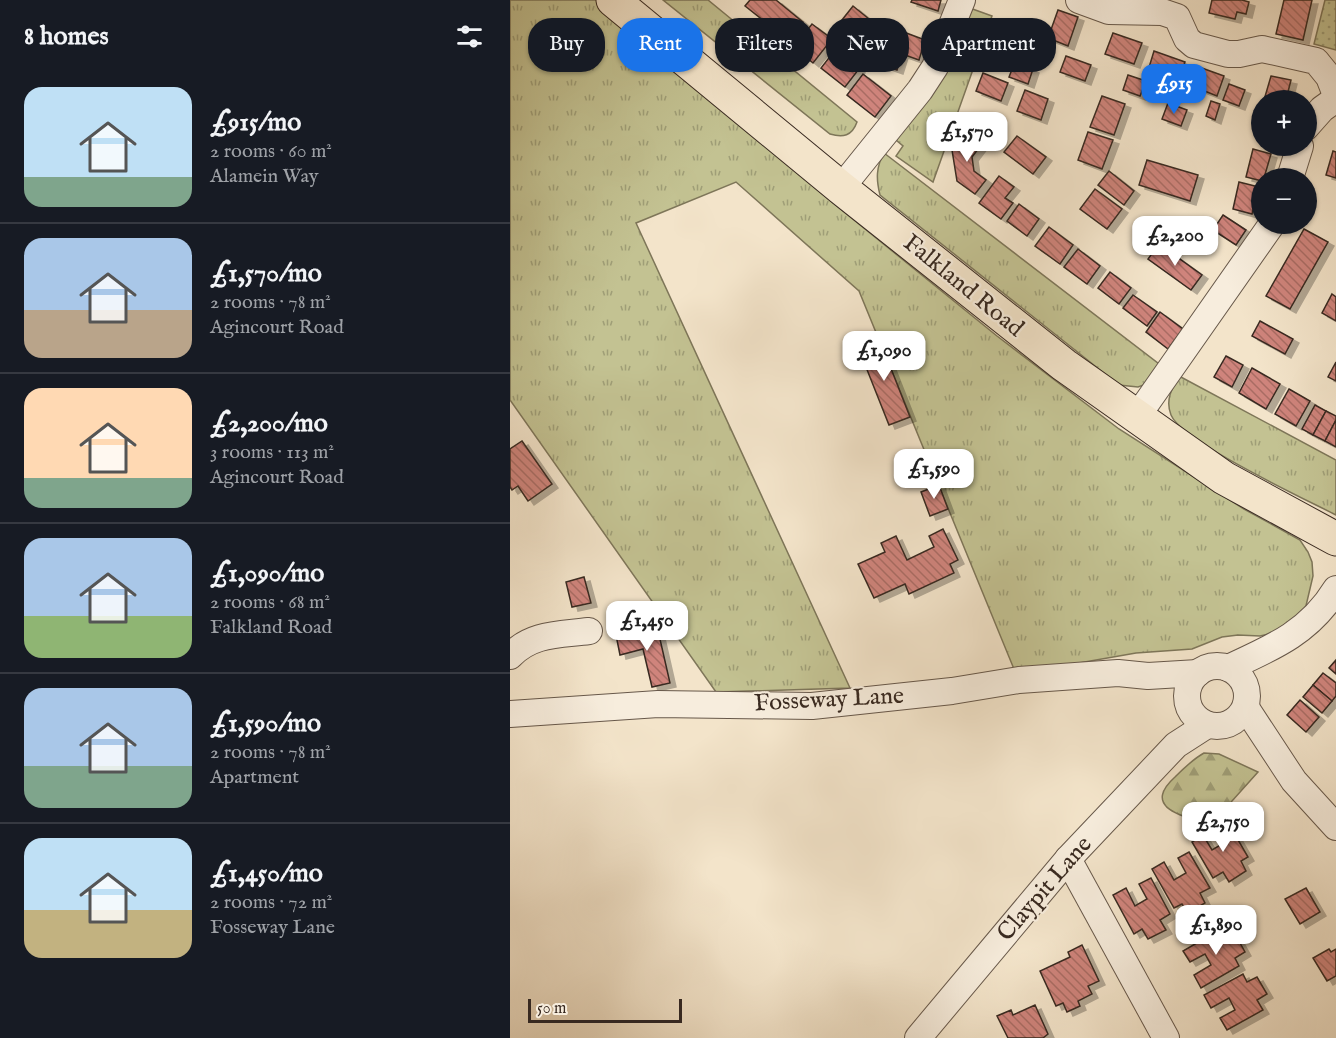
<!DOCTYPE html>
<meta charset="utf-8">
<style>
:root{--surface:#171b24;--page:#242831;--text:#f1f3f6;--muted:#9ea1a6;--line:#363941;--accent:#1a73e8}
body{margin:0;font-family:"IM FELL English",serif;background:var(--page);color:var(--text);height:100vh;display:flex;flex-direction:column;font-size:22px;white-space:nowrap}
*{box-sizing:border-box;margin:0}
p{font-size:20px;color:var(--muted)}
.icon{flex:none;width:33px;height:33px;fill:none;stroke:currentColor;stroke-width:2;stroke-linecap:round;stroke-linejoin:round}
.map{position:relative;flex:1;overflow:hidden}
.drawer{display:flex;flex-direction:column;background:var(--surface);width:510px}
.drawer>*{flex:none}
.hud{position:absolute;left:18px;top:18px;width:570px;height:54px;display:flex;gap:12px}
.controls{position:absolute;left:741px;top:90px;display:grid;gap:12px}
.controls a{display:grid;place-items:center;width:66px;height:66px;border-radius:50%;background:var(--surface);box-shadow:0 2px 4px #0004;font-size:30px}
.scale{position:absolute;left:18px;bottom:15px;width:154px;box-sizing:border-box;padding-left:6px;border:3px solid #382920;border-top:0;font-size:16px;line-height:21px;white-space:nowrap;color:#382920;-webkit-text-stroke:4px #f7eddd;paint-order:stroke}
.price{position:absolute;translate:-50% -51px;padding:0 14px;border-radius:12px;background:#fff;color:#222;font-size:20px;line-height:39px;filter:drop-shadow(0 2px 3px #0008)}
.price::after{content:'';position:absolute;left:50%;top:36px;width:18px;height:14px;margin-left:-9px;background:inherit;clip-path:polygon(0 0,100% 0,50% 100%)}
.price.active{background:var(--accent);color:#fff}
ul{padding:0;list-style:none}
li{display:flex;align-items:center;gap:18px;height:150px;padding:0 24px}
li+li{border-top:2px solid var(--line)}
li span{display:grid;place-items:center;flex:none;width:168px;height:120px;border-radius:18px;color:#555}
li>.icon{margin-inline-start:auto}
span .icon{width:72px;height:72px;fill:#fffc;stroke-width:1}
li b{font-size:26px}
h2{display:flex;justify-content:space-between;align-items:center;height:72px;padding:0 24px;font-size:26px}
.chip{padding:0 21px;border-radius:24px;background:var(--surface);box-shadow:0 2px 4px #0004;font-size:21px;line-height:54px}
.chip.active{background:var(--accent);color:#fff}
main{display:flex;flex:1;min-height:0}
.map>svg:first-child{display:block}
.grass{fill:url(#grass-tufts);stroke:#7e7659;stroke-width:1.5}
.forest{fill:url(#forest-firs);stroke:#7e7659;stroke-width:1.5}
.park{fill:url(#park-dots);stroke:#7e7659;stroke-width:1.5}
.building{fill:url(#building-back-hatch);stroke:#382920;stroke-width:1.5;filter:url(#shadow)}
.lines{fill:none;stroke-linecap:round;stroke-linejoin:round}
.minor-casing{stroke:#67584a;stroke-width:28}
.highway-casing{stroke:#382920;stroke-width:35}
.minor{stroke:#f7eddd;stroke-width:26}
.highway{stroke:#f3e4ca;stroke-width:33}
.labels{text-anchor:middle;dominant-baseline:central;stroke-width:4.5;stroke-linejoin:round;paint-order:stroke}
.street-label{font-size:24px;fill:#382920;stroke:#f7eddd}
</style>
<main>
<section class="drawer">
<h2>8 homes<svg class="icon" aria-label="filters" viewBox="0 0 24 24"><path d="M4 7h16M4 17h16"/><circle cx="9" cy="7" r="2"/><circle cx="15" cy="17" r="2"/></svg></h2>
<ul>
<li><span style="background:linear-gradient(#bfe0f5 75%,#7fa58c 0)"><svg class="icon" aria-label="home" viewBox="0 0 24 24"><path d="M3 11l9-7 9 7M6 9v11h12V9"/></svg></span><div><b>£915/mo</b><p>2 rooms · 60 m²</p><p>Alamein Way</p></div></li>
<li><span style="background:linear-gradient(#a9c7e8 60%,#b9a48a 0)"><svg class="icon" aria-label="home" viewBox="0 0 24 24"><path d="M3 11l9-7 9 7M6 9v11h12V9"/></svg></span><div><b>£1,570/mo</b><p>2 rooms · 78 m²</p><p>Agincourt Road</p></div></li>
<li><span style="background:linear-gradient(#ffd9b3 75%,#7fa58c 0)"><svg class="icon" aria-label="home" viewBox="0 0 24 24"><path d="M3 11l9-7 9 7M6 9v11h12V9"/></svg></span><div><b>£2,200/mo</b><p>3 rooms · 113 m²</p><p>Agincourt Road</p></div></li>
<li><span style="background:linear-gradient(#a9c7e8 65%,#8fb573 0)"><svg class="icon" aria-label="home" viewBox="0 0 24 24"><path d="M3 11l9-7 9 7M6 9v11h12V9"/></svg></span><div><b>£1,090/mo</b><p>2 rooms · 68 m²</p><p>Falkland Road</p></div></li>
<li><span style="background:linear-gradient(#a9c7e8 65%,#7fa58c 0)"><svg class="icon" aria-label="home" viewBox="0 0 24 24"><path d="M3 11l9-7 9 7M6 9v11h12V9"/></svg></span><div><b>£1,590/mo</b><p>2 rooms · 78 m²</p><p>Apartment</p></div></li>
<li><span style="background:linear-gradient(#bfe0f5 60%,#c2b280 0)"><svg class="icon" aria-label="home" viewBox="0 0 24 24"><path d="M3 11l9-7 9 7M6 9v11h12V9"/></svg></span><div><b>£1,450/mo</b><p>2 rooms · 72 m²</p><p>Fosseway Lane</p></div></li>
</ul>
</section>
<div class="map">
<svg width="826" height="1038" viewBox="0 0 826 1038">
<defs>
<pattern id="grass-tufts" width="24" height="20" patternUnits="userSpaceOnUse" patternTransform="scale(1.5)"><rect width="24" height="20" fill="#c3c292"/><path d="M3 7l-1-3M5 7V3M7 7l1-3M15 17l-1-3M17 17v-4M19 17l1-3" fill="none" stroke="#9f9e77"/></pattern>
<pattern id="forest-firs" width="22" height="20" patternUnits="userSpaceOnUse" patternTransform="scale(1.5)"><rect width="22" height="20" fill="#c3c292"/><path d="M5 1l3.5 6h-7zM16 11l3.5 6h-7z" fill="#9f9e77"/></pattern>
<pattern id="park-dots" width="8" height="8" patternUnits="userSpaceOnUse" patternTransform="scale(1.5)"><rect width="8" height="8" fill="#c3c292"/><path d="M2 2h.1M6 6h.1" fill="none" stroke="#9f9e77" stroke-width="1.8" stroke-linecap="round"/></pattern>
<pattern id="building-back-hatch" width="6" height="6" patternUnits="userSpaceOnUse" patternTransform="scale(1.5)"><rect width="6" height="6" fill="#cf847b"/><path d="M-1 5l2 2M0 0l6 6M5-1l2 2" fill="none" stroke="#a96c64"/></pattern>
<filter id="shadow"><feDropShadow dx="6" dy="4" stdDeviation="0" flood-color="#0004"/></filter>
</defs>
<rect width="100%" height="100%" fill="#f3e4ca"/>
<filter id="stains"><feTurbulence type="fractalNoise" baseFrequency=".00333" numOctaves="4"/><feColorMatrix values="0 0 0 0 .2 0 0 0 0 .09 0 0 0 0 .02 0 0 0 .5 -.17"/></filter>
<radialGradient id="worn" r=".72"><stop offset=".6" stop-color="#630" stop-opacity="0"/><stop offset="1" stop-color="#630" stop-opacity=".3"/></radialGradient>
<g class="grass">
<polygon points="0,0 86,0 187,83 323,203 487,336 609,429 734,509 790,540 798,552 802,562 803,576 795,610 763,633 750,636 728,635 712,637 682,649 626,653 506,674 349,291 226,182 126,223 340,688 206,692 0,400"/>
<path d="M153 0H198L347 122C342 136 333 138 320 134Z"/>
<polygon points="457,7 482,16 423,182 386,156 393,146 386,140"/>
<path d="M374 153 653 367 645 381 628 387 609 385 370 195C366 179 366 167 374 153Z"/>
<path d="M669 376 826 460V515C795 499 672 442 661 415 655 400 662 388 669 376Z"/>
</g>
<path class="forest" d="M694 753 709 754 748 772 714 810 692 822C666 815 634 805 665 777 674 768 683 759 694 753Z"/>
<polygon class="park" points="815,0 826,0 826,50 804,44"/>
<g class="building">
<polygon points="240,0 266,0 293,22 278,40 235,6"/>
<polygon points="402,0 431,0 428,11 401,2"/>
<polygon points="702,0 732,0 739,2 736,14 727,12 725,19 699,13"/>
<polygon points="774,0 802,0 793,40 766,34"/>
<polygon points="343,6 364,23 353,37 332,20"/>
<polygon points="548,10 568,17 558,46 538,38"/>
<polygon points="488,23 515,33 509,51 481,41"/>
<polygon points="302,24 322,39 303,63 284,47"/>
<polygon points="391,31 415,40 409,60 392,54 387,70 370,64 376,49 384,51"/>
<polygon points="603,33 632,43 624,64 595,54"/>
<polygon points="325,50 349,69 335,87 311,68"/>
<polygon points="644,51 675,62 667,85 637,74"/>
<polygon points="556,56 581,65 575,81 550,72"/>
<polygon points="505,62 523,69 518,84 499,77"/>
<polygon points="689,67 714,76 707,96 682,86"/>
<polygon points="473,73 498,83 491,101 466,91"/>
<polygon points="353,74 381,96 365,117 337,95"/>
<polygon points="618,75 636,81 630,96 613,90"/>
<polygon points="761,76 781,80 776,100 754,100"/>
<polygon points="719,84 735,90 729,106 713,100"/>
<polygon points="515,90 538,99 531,120 507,111"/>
<polygon points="592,96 615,104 604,135 580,127"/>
<polygon points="701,101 710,104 705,120 696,116"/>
<polygon points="658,103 677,110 671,126 652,119"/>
<polygon points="752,111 752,136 746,135"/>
<polygon points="456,132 472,144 462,157 464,171 476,180 465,194 447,181 442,150"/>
<polygon points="578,132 603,140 592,169 568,160"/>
<polygon points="507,136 536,157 523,174 494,152"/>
<polygon points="743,149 761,154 754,178 752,178 752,181 736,177"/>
<polygon points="823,151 826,152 826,178 816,175"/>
<polygon points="637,160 688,175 680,201 629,185"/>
<polygon points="599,171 624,191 614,205 588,185"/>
<polygon points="489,176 504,187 495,198 503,203 491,219 469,203"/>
<polygon points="729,182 749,187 742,214 723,209"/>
<polygon points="585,189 612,209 597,229 570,209"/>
<polygon points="509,204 529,219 517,236 497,221"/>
<polygon points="713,215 736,230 726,245 703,230"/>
<polygon points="539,227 563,245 550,264 525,246"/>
<polygon points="794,229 818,242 780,309 756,296"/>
<polygon points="649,244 692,275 681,290 638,259"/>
<polygon points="568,249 590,266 577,284 554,267"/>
<polygon points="600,272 621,288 609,304 588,288"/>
<polygon points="822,294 826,297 826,321 812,313"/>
<polygon points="623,295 647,312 637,326 613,308"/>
<polygon points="650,312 673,329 658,349 636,332"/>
<polygon points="750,321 783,339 775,354 742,336"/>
<polygon points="369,338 400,417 379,425 348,347"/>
<polygon points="716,356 733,365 722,387 704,377"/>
<polygon points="826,362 826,381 818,377"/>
<polygon points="742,368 770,384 756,409 729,393"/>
<polygon points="779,389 800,401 786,426 765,414"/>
<polygon points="805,405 816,411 803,435 792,429"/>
<polygon points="816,411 826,416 826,420 815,441 803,435"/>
<polygon points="826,420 826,447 815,441"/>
<polygon points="12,441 42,484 18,501 8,486 2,490 0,487 0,449"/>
<polygon points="429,485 438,509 420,516 411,492"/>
<polygon points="433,529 448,560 440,564 444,573 399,594 395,584 364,598 348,564 375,552 371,543 386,536 397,560 424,547 419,536"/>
<polygon points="74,577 81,603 62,607 56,582"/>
<polygon points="147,626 160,683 142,687 133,649 110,655 106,635"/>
<polygon points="826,660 826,674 819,668"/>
<polygon points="813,673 826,683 826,696 822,701 803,685"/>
<polygon points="803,685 822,701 812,713 793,697"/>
<polygon points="790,700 809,717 796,732 777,715"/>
<polygon points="716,819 738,857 731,861 736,871 719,882 713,872 703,878 682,842 693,835 702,850 714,843 704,826"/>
<polygon points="679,852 700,888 690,893 695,903 678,913 672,904 664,908 642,869 654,862 664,880 676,873 668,858"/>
<polygon points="641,878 660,914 650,920 656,930 638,939 632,929 624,934 603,895 616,888 625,906 637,899 629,884"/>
<polygon points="796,888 810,912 790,924 775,899"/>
<polygon points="709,930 715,940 725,934 735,952 725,958 729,966 691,988 684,975 701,965 695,954 680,962 673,951"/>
<polygon points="572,945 589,981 578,986 582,994 568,1001 570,1006 557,1012 553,1003 546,1006 530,971 560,957 558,952"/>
<polygon points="819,949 821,952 826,949 826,976 817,981 803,958"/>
<polygon points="733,974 737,982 747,977 757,994 747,1000 753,1010 717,1030 710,1018 725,1010 719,998 701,1008 694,995"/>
<polygon points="525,1005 538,1034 533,1038 498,1038 487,1016 501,1010 503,1015"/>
</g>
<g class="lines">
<g class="minor-casing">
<g id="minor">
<polyline points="569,0 599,11 652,12 667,17 677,39 684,45 718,54 729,54 752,49 806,61 819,77 826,95"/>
<polyline points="796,127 812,109 826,99"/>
<polyline points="780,178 790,146"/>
<polyline points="331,188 410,90 425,67 452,0"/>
<polyline points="626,418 762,224"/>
<path d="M0 656C22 633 49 635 79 631"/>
<circle cx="707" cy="696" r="30"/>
<path d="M718 668C762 648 800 632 826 589"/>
<polyline points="736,708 784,781 826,827"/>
<polyline points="0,714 148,704 302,706 442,691 509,680 608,673 638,676 688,673"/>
<polyline points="558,859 656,1038"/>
<polyline points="408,1038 558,859 666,745 697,725"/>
</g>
</g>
<g class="highway-casing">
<polyline id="highway" points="103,0 331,188 554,365 714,478 826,539"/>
</g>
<use href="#minor" class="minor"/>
<use href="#highway" class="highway"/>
</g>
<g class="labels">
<g class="street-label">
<text transform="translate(453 286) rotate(39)">Falkland Road</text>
<text transform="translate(319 700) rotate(-3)">Fosseway Lane</text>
<text transform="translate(535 889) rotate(-49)">Claypit Lane</text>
</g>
</g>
<rect width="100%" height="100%" filter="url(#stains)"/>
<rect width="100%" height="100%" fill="url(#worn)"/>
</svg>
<div class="controls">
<a>+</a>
<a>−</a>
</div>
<div class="scale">50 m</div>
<b class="price active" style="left:664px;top:115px">£915</b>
<b class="price" style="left:457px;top:163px">£1,570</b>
<b class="price" style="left:665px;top:267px">£2,200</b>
<b class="price" style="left:374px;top:382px">£1,090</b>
<b class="price" style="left:424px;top:500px">£1,590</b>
<b class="price" style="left:137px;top:652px">£1,450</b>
<b class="price" style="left:713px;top:853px">£2,750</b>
<b class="price" style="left:706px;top:956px">£1,890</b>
<div class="hud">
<a class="chip">Buy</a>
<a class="chip active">Rent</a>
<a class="chip">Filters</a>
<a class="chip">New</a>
<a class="chip">Apartment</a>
</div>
</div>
</main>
